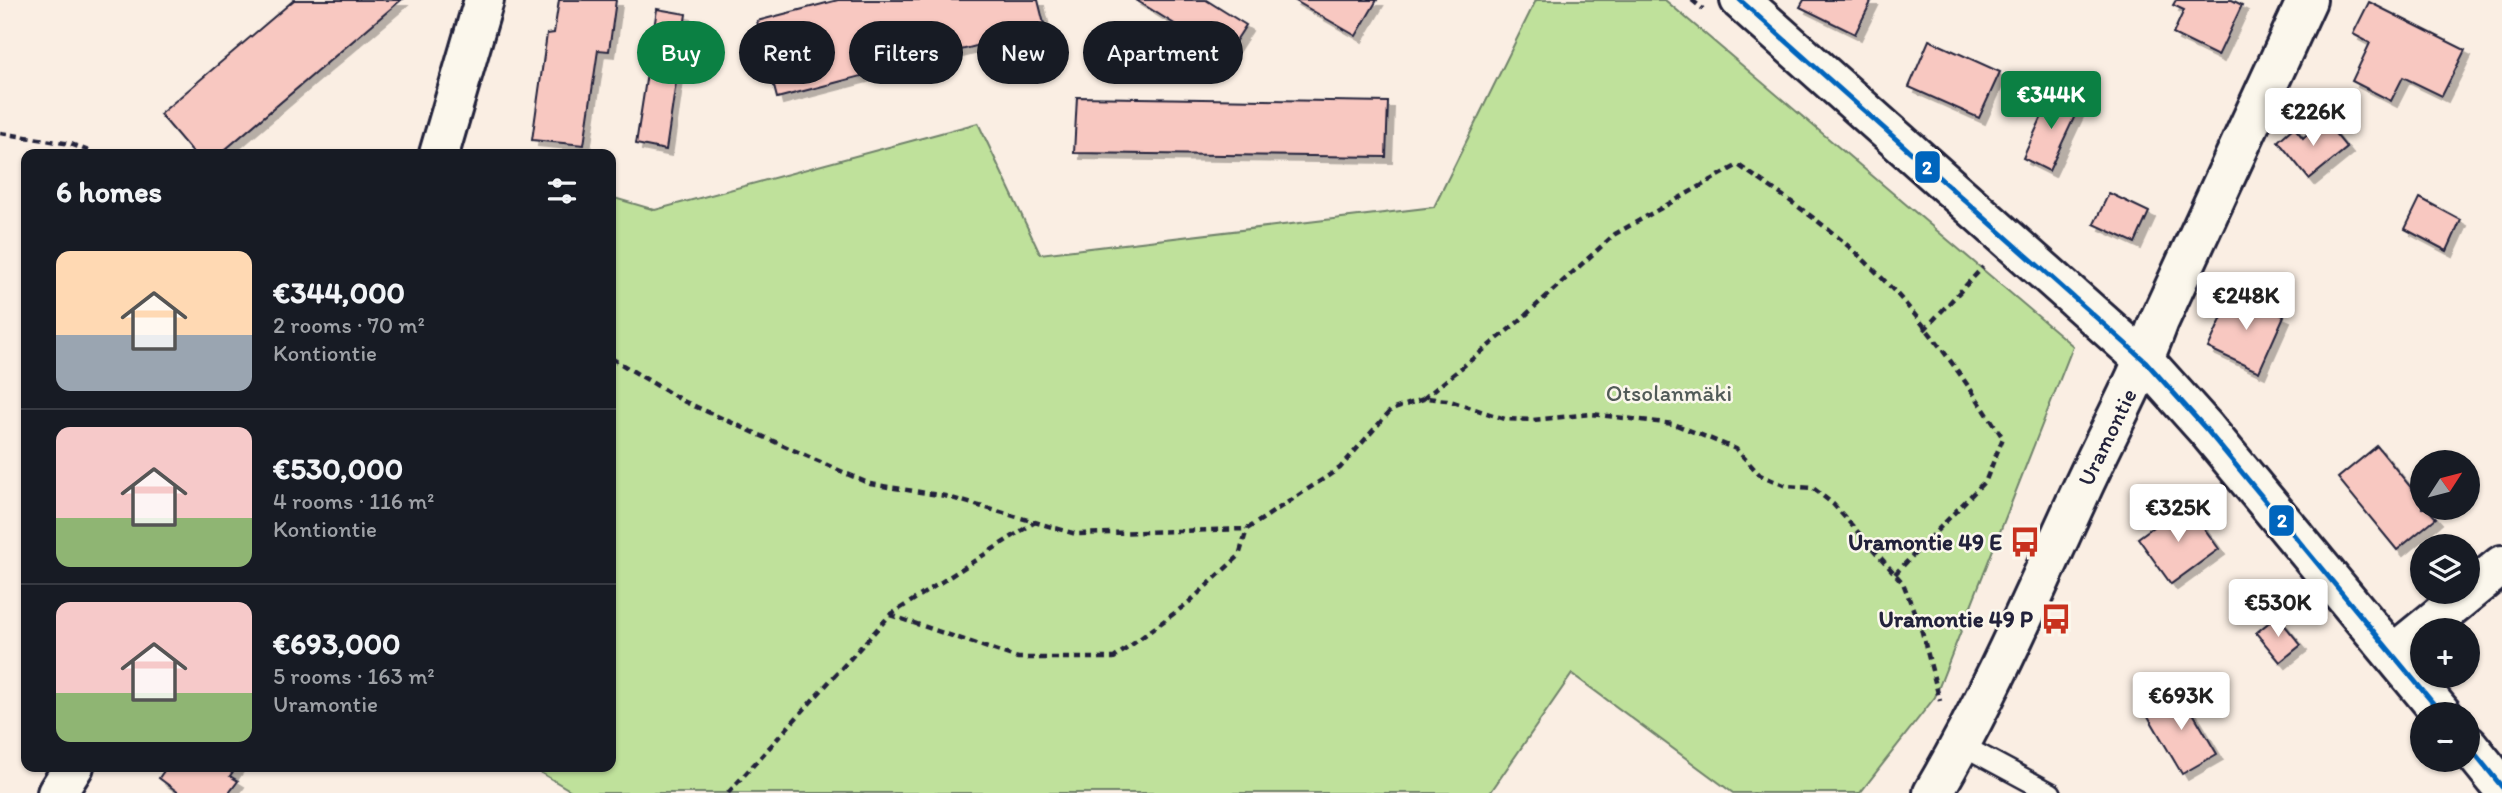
<!DOCTYPE html>
<meta charset="utf-8">
<style>
:root{--surface:#171b24;--page:#242831;--text:#f1f3f6;--muted:#9ea1a6;--line:#363941;--accent:#0b8043}
body{margin:0;font-family:Itim,sans-serif;background:var(--page);color:var(--text);height:100vh;display:flex;flex-direction:column;font-size:26px;white-space:nowrap}
*{box-sizing:border-box;margin:0}
p{font-size:23px;color:var(--muted)}
.icon{flex:none;width:38px;height:38px;fill:none;stroke:currentColor;stroke-width:2;stroke-linecap:round;stroke-linejoin:round}
.map{position:relative;flex:1;overflow:hidden}
.details{position:absolute;left:21px;top:149px;width:595px;height:623px;display:flex;flex-direction:column;background:var(--surface);border-radius:14px;box-shadow:0 2px 5px #0004}
.details>*{flex:none}
.hud{position:absolute;left:637px;top:21px;width:665px;height:63px;display:flex;gap:14px}
.needle{width:46px;rotate:54deg}
.fabs{position:absolute;left:2410px;top:450px;display:grid;gap:14px}
.fabs a{display:grid;place-items:center;width:70px;height:70px;border-radius:50%;background:var(--surface);box-shadow:0 2px 5px #0004;font-size:35px}
.price{position:absolute;translate:-50% -60px;padding:0 16px;border-radius:7px;background:#fff;color:#222;font-size:23px;line-height:46px;filter:drop-shadow(0 2px 4px #0008)}
.price::after{content:'';position:absolute;left:50%;top:42px;width:21px;height:16px;margin-left:-10px;background:inherit;clip-path:polygon(0 0,100% 0,50% 100%)}
.price.on{background:var(--accent);color:#fff}
ul{padding:0;list-style:none}
li{display:flex;align-items:center;gap:21px;height:175px;padding:0 35px}
li+li{border-top:2px solid var(--line)}
li span{display:grid;place-items:center;flex:none;width:196px;height:140px;border-radius:14px;color:#555}
li>.icon{margin-inline-start:auto}
span .icon{width:84px;height:84px;fill:#fffc;stroke-width:1}
li b{font-size:30px}
h2{display:flex;justify-content:space-between;align-items:center;height:84px;padding:0 35px;font-size:30px}
.tag{padding:0 24px;border-radius:32px;background:var(--surface);box-shadow:0 2px 5px #0004;font-size:24px;line-height:63px}
.tag.on{background:var(--accent);color:#fff}
.map>svg:first-child{display:block}
.green{fill:#bfe19b;stroke:#70826b;stroke-width:2}
.building{fill:#f8c8c1;stroke:#22223b;stroke-width:2;filter:url(#shadow)}
.lines{fill:none;stroke-linecap:round;stroke-linejoin:round}
.service-casing{stroke:#22223b;stroke-width:24}
.minor-casing{stroke:#22223b;stroke-width:44}
.tertiary-casing{stroke:#22223b;stroke-width:44}
.path{stroke:#22223b;stroke-width:4.5;stroke-dasharray:7 5;stroke-linecap:butt}
.service{stroke:#fbf7ec;stroke-width:19}
.minor{stroke:#fbf7ec;stroke-width:38}
.tertiary{stroke:#fbf7ec;stroke-width:38}
.bus-1-casing{stroke:#fbf7ec;stroke-width:10}
.bus-1{stroke:#0065bd;stroke-width:5}
.labels{text-anchor:middle;dominant-baseline:central;stroke-width:5;stroke-linejoin:round;paint-order:stroke}
.park-label{font-size:23px;fill:#515b58;stroke:#fbf7ec}
.street-label{font-size:23px;fill:#22223b;stroke:#fbf7ec}
.poi-label{font-size:23px;font-weight:bold;fill:#22223b;stroke:#fbf7ec;text-anchor:end}
.line-badge{stroke:#fbf7ec;stroke-width:2.5}
.badge-label{font-size:19px;text-anchor:middle;font-weight:bold;fill:#fff}
</style>
<div class="map">
<svg width="2502" height="793" viewBox="0 0 2502 793">
<defs>
<filter id="shadow"><feDropShadow dx="6" dy="6" stdDeviation="0" flood-color="#0004"/></filter>
</defs>
<rect width="100%" height="100%" fill="#faeee3"/>
<filter id="ink" filterUnits="userSpaceOnUse"><feTurbulence type="fractalNoise" baseFrequency=".0143" numOctaves="2"/><feDisplacementMap in="SourceGraphic" scale="14" xChannelSelector="R" yChannelSelector="G"/><feConvolveMatrix kernelMatrix="1 2 1 2 8 2 1 2 1" color-interpolation-filters="sRGB"/></filter>
<g filter="url(#ink)">
<polygon class="green" points="1536,0 1665,0 2073,346 1935,697 1860,793 1733,793 1572,674 1490,793 575,793 531,767 611,766 611,197 655,210 978,123 1040,254 1434,207"/>
<g class="building">
<polygon points="294,0 401,0 220,154 194,154 160,114"/>
<polygon points="559,0 616,0 609,51 598,50 584,145 532,140 547,34 554,33"/>
<polygon points="838,0 1038,0 1045,28 777,98 757,21"/>
<polygon points="1136,0 1206,0 1246,25 1226,56"/>
<polygon points="1294,0 1377,0 1356,36"/>
<polygon points="1804,0 1872,0 1855,34 1800,7"/>
<polygon points="2176,0 2232,0 2242,5 2218,56 2173,34 2184,10 2173,5"/>
<polygon points="2369,2 2465,50 2442,96 2403,77 2391,101 2352,81 2370,43 2353,34"/>
<polygon points="657,9 686,14 666,150 636,144"/>
<polygon points="1929,40 2000,72 1979,118 1909,87"/>
<polygon points="2053,92 2080,105 2049,171 2023,158"/>
<polygon points="1077,97 1388,102 1386,157 1074,153"/>
<polygon points="2324,120 2347,148 2309,179 2278,141 2294,127 2303,138"/>
<polygon points="2109,193 2149,212 2135,243 2094,224"/>
<polygon points="2420,198 2461,220 2447,251 2405,229"/>
<polygon points="2233,293 2284,316 2259,372 2208,348"/>
<polygon points="2377,446 2422,501 2422,508 2427,508 2436,518 2397,550 2338,478"/>
<polygon points="2186,503 2219,549 2171,584 2138,538"/>
<polygon points="2277,616 2301,645 2280,662 2256,633"/>
<polygon points="2180,691 2217,754 2182,774 2145,711"/>
<polygon points="163,766 237,766 230,776 238,781 229,793 179,793 159,778 166,768"/>
</g>
<g class="lines">
<g class="service-casing">
<polyline id="service" points="1960,744 2051,793"/>
</g>
<g class="minor-casing">
<g id="minor">
<polyline points="439,154 484,0"/>
<polyline points="2393,654 2502,565"/>
<polyline points="57,793 74,766"/>
</g>
</g>
<g class="tertiary-casing">
<g id="tertiary">
<polyline points="1740,0 2145,361 2206,429 2442,714"/>
<polyline points="2468,745 2502,787"/>
<path d="M1933 793C1990 696 2034 593 2081 491 2107 434 2138 379 2159 321L2307 0"/>
</g>
</g>
<g class="path">
<polyline points="1692,0 1703,9"/>
<polyline points="0,133 71,144 96,154"/>
<polyline points="1924,330 1983,267"/>
<polyline points="611,358 683,401 870,484 945,496 1076,534 1247,529 1340,468 1391,410 1426,398 1447,400 1505,419 1533,420 1591,414 1674,424 1736,449 1760,475 1786,486 1813,488 1833,504 1903,583 1922,632 1940,701"/>
<path d="M1423 399 1518 322 1615 234 1738 165C1785 197 1833 229 1873 269 1923 318 1965 380 2003 438L1986 480 1895 574"/>
<polyline points="890,615 1018,658 1114,658 1188,603 1239,556 1247,529"/>
<polyline points="728,793 890,615 1035,522"/>
</g>
<use href="#service" class="service"/>
<use href="#minor" class="minor"/>
<use href="#tertiary" class="tertiary"/>
<g class="bus-1-casing">
<g id="bus-1">
<polyline points="1740,0 2145,361 2206,429 2442,714"/>
<polyline points="2468,745 2502,787"/>
</g>
</g>
<use href="#bus-1" class="bus-1"/>
</g>
</g>
<defs>
<g id="bus-bare" transform="scale(2.415)"><path d="M-5-6H5V4H4V6H2V4H-2V6H-4V4H-5ZM-3.5-4V0h7V-4ZM-3.5 1.2v1.5H-2V1.2ZM2 1.2v1.5H3.5V1.2Z" fill="#c8321e" stroke="#fbf7ec" stroke-width="2.5" paint-order="stroke"/></g>
</defs>
<g fill-rule="evenodd">
<use href="#bus-bare" x="2025" y="542"/>
<use href="#bus-bare" x="2056" y="619"/>
</g>
<g class="labels">
<g class="park-label">
<text x="1669" y="393">Otsolanmäki</text>
</g>
<g class="street-label">
<text transform="translate(2107 437) rotate(-64)">Uramontie</text>
</g>
<g class="poi-label">
<text x="2002" y="542">Uramontie 49 E</text>
<text x="2033" y="619">Uramontie 49 P</text>
</g>
</g>
<g class="line-badge">
<rect x="1914" y="150" width="27" height="34" rx="7" fill="#0065bd"/>
<rect x="2268" y="504" width="27" height="33" rx="7" fill="#0065bd"/>
</g>
<g class="badge-label">
<text x="1927" y="174">2</text>
<text x="2282" y="527">2</text>
</g>
</svg>
<div class="fabs">
<a><svg class="needle" viewBox="-14 -14 28 28"><path d="M0-13l5 13h-10z" fill="#e53935"/><path d="M0 13l5-13h-10z" fill="#9ea1a6"/></svg></a>
<a><svg class="icon" aria-label="layers" viewBox="0 0 24 24"><path d="M12 4l9 5-9 5-9-5zM3 14l9 5 9-5"/></svg></a>
<a>+</a>
<a>−</a>
</div>
<b class="price on" style="left:2051px;top:131px">€344K</b>
<b class="price" style="left:2313px;top:148px">€226K</b>
<b class="price" style="left:2246px;top:332px">€248K</b>
<b class="price" style="left:2178px;top:544px">€325K</b>
<b class="price" style="left:2278px;top:639px">€530K</b>
<b class="price" style="left:2181px;top:732px">€693K</b>
<div class="hud">
<a class="tag on">Buy</a>
<a class="tag">Rent</a>
<a class="tag">Filters</a>
<a class="tag">New</a>
<a class="tag">Apartment</a>
</div>
<section class="details">
<h2>6 homes<svg class="icon" aria-label="filters" viewBox="0 0 24 24"><path d="M4 7h16M4 17h16"/><circle cx="9" cy="7" r="2"/><circle cx="15" cy="17" r="2"/></svg></h2>
<ul>
<li><span style="background:linear-gradient(#ffd9b3 60%,#9aa5b1 0)"><svg class="icon" aria-label="home" viewBox="0 0 24 24"><path d="M3 11l9-7 9 7M6 9v11h12V9"/></svg></span><div><b>€344,000</b><p>2 rooms · 70 m²</p><p>Kontiontie</p></div></li>
<li><span style="background:linear-gradient(#f6c9c9 65%,#8fb573 0)"><svg class="icon" aria-label="home" viewBox="0 0 24 24"><path d="M3 11l9-7 9 7M6 9v11h12V9"/></svg></span><div><b>€530,000</b><p>4 rooms · 116 m²</p><p>Kontiontie</p></div></li>
<li><span style="background:linear-gradient(#f6c9c9 65%,#8fb573 0)"><svg class="icon" aria-label="home" viewBox="0 0 24 24"><path d="M3 11l9-7 9 7M6 9v11h12V9"/></svg></span><div><b>€693,000</b><p>5 rooms · 163 m²</p><p>Uramontie</p></div></li>
</ul>
</section>
</div>
